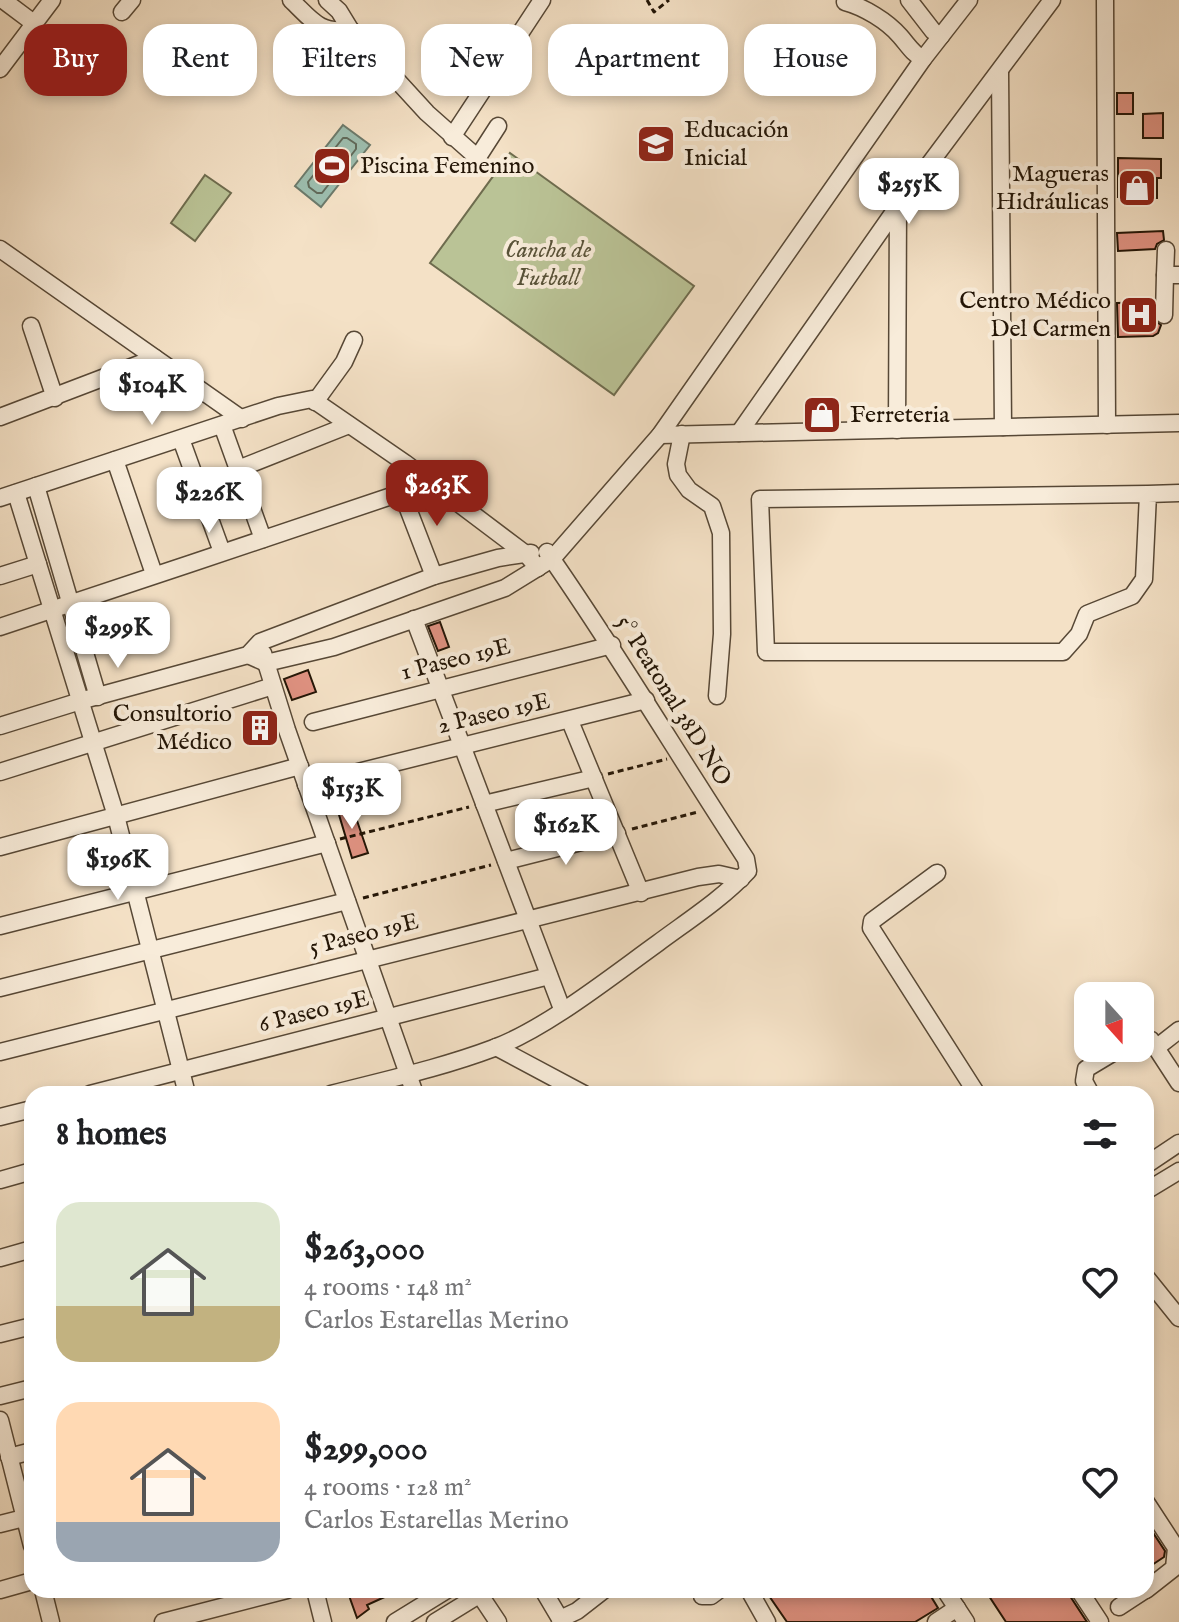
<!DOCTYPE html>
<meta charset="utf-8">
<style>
:root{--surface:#fff;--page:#f2f2f2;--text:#202124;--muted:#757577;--accent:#8f2418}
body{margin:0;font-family:"IM FELL English",serif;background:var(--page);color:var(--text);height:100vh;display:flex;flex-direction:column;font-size:30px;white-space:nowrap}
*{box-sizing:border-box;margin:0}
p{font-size:26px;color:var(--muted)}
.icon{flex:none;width:44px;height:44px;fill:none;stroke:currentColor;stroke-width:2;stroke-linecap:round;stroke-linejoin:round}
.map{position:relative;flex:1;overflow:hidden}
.panel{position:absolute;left:24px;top:1086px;width:1130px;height:512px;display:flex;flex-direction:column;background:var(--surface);border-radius:24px;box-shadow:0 4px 12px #0003}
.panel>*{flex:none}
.guide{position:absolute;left:24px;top:24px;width:1132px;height:72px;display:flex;gap:16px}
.needle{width:52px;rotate:159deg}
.buttons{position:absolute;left:1074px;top:982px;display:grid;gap:16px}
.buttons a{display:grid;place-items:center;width:80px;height:80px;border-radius:16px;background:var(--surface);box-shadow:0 4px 12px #0003;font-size:40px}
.price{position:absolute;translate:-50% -68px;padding:0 18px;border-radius:16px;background:#fff;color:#222;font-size:26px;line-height:52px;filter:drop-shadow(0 2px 4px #0008)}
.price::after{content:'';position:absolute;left:50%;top:48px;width:24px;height:18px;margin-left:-12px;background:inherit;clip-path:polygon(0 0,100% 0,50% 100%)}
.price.active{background:var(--accent);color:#fff}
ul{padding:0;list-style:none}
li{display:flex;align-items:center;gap:24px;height:200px;padding:0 32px}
li span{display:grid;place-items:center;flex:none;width:224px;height:160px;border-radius:24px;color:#555}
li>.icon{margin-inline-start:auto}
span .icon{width:96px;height:96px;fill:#fffc;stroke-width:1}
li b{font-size:34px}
h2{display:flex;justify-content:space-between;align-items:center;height:96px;padding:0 32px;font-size:34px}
.pill{padding:0 28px;border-radius:24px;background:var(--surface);box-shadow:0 4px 12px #0003;font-size:28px;line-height:72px}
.pill.active{background:var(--accent);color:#fff}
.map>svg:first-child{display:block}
.green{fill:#bac396;stroke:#6e6c4e;stroke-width:2}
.water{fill:#9dbeaf;stroke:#6c7a6b;stroke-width:2}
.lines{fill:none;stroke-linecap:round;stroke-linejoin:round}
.shore{stroke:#606a5a;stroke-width:2}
.building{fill:#e09282;stroke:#231506;stroke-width:2}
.minor-casing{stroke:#574836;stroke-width:19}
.path{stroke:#231506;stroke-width:3;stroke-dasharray:6 4;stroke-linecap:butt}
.minor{stroke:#f8ecda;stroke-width:16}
.labels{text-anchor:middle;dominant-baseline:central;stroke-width:8;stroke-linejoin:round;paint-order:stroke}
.poi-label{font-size:24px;fill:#231506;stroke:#f8ecda;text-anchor:start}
.park-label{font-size:24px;font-style:italic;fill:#585238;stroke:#f8ecda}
.street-label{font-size:24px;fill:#231506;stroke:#f8ecda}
</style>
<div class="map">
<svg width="1179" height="1622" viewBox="0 0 1179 1622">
<rect width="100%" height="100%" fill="#f4e1c6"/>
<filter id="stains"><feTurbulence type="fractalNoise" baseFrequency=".0025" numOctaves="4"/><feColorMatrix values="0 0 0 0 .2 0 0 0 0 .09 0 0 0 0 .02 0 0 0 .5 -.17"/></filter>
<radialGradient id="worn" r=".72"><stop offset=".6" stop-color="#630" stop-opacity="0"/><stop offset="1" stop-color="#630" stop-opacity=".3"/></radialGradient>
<g class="green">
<polygon points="510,153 694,286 614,395 430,263"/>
<polygon points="205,175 231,193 195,241 171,223"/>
</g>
<polygon class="water" points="343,125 370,145 321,207 295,186"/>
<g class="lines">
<polygon class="shore" points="343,138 347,138 356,144 356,149 322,193 317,193 309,187 308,182"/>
</g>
<g class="building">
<rect x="1117" y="93" width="16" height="21"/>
<polygon points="1163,113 1163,138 1143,138 1143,114"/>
<polygon points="1118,158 1161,159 1161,178 1157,178 1157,198 1118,197"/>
<polygon points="1163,231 1164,240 1157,244 1155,249 1118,251 1117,233"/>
<polygon points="1153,302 1154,320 1161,325 1158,333 1153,336 1118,337 1117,303"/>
<polygon points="440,622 449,647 438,651 428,626"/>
<polygon points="308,670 316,692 292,700 284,679"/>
<polygon points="351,803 368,853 352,858 337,808"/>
<polygon points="1146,1522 1165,1551 1164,1557 1146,1569"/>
<polygon points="347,1590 400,1590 367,1605 369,1609 357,1618"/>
<polygon points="765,1590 927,1590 938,1608 915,1622 787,1622"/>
<polygon points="985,1590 1066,1590 1087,1622 1006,1622"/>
</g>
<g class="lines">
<g class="minor-casing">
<g id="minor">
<polyline points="3,0 35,24"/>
<path d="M291 0C311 19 320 35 350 29"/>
<polyline points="327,0 339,11 350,29 427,113 471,152 478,157 498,126"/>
<polyline points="909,0 933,31 941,36"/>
<polyline points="1105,0 1107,425"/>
<path d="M845 2C864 7 887 21 900 36 908 45 913 54 923 59"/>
<polyline points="122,12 132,0"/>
<polyline points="0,69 52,0"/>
<polyline points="1000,72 1003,427"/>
<polyline points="452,137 542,0"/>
<polyline points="0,249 242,419"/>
<polyline points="1165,275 1166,250"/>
<polyline points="1164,315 1165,275 1179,275"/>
<polyline points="31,326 55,398"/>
<polyline points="315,402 344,362 354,340"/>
<polyline points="0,417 155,358"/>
<polyline points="222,425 263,539"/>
<polyline points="897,430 898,206"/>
<polyline points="739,433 898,206 1052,0"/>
<polyline points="682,434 676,464 678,475 689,490 712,506 721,533 722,634 717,696"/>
<polyline points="660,435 1179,423"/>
<polyline points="181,439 222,552"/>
<polyline points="115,460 154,574"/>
<polyline points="238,469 349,425"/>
<polyline points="36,486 98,697"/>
<polyline points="16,493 116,816 187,1094"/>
<polyline points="402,493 434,576"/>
<polyline points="1148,494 1144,579 1132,596 1087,614 1079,634 1063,652 766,652 760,499 1148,494 1179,493"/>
<polyline points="0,498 278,406 312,399 405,463 527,555 538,568"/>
<polyline points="0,576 38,564"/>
<polyline points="414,619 562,1009"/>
<path d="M0 627C144 580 286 531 430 483"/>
<polyline points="263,653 287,730 415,1094"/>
<polyline points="248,655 266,663 334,647 505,588 552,559 660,435 923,59 969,0"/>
<polyline points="570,721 641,893"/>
<polyline points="313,722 612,645"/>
<polyline points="0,726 87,699 248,655 260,642 434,576 498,558 531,553"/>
<polyline points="0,772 273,686"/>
<polyline points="306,785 646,700"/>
<polyline points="484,804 594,778"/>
<polyline points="0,847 300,766"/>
<polyline points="506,861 617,833"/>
<polyline points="937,873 872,921 871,928 977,1094"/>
<polyline points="0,926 327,843"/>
<polyline points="0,988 347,901"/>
<polyline points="1140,1039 1151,1040 1179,1083"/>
<polyline points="496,1047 584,1094"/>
<polyline points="1156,1048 1179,1030"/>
<polyline points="0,1052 698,877 719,874 741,879"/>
<polyline points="90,1094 549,976"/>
<path d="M331 1094C385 1080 441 1068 494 1048 547 1028 612 976 658 943 689 920 722 899 748 871L746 859C679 757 617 652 547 552"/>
<polyline points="1091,1094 1084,1081 1086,1069 1121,1048"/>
<polyline points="0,1117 32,1109"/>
<polyline points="1146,1165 1179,1143"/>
<polyline points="0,1180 32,1171"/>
<polyline points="1146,1191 1179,1171"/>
<polyline points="0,1258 32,1249"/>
<polyline points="1146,1277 1179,1318"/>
<polyline points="0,1334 32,1326"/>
<polyline points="0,1396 32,1388"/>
<polyline points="0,1420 32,1546"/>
<polyline points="9,1457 32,1451"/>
<polyline points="1146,1502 1176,1548 1174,1568 1146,1590"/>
<polyline points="0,1524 32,1516"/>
<polyline points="0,1590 32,1581"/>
<polyline points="43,1590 51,1622"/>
<polyline points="315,1590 323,1622"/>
<polyline points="543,1590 562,1622"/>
<polyline points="749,1590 767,1622"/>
<polyline points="945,1590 966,1622"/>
<polyline points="1079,1590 1100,1622"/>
<polyline points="480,1595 498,1622"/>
<polyline points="702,1596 711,1596 719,1590"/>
<polyline points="1119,1607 1145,1590"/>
<polyline points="560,1619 577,1611 604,1590"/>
<polyline points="163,1622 287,1590"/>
<polyline points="395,1622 447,1590"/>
<polyline points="435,1622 487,1590"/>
<polyline points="936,1622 957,1608"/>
</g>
</g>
<g class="path">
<polyline points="647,0 654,12 669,0"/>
<polyline points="608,774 667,759"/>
<polyline points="632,829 698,812"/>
<polyline points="340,839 469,807"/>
<polyline points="363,898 491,865"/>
</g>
<use href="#minor" class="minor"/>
</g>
<defs>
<g id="school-square" transform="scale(2)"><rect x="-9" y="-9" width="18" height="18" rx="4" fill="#8f2418" stroke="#f8ecda"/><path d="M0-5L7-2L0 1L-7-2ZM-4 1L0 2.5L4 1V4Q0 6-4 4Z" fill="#fff"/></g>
<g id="stadium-square" transform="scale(2)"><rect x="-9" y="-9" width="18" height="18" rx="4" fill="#8f2418" stroke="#f8ecda"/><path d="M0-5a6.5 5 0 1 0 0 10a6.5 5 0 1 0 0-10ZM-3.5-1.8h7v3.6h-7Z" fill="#fff"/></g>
<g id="shop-square" transform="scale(2)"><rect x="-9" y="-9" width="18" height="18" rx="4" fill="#8f2418" stroke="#f8ecda"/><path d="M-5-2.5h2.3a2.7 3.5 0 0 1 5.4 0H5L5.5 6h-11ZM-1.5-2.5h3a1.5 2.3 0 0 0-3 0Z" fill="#fff"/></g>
<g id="hospital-square" transform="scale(2)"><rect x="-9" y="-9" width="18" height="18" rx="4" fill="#8f2418" stroke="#f8ecda"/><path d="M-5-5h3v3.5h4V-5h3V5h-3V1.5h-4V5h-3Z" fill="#fff"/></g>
<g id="building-square" transform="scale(2)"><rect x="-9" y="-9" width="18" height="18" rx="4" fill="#8f2418" stroke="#f8ecda"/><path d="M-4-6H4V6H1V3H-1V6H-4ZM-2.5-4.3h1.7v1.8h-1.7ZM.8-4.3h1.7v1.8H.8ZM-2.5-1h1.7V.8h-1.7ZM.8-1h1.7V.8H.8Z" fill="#fff"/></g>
</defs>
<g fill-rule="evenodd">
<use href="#school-square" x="656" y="144"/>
<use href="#stadium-square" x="332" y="166"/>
<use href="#shop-square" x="1137" y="188"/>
<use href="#hospital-square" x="1139" y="315"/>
<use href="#shop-square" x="822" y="415"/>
<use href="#building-square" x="260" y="728"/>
</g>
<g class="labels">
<g class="poi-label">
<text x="684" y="130">Educación<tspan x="684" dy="28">Inicial</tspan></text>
<text x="360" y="166">Piscina Femenino</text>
<text x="1109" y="174" text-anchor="end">Magueras<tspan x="1109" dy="28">Hidráulicas</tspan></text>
<text x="1111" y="301" text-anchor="end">Centro Médico<tspan x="1111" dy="28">Del Carmen</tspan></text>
<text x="850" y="415">Ferreteria</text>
<text x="232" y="714" text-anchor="end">Consultorio<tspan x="232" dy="28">Médico</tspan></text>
</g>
<g class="park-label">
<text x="548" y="250">Cancha de<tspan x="548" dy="28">Futball</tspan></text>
</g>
<g class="street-label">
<text transform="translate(456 660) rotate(-14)">1 Paseo 19E</text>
<text transform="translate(673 701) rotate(58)">5° Peatonal 38D NO</text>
<text transform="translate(494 714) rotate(-13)">2 Paseo 19E</text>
<text transform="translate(364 935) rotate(-14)">5 Paseo 19E</text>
<text transform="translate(314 1012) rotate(-14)">6 Paseo 19E</text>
</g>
</g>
<rect width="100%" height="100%" filter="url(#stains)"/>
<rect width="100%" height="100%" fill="url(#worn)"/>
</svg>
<div class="buttons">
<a><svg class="needle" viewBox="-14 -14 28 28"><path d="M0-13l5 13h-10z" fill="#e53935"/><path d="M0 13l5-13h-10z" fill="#757577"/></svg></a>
</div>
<b class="price" style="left:909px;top:226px">$255K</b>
<b class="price" style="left:152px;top:427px">$104K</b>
<b class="price active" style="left:437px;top:528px">$263K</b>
<b class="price" style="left:209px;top:535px">$226K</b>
<b class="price" style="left:118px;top:670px">$299K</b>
<b class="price" style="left:352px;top:831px">$153K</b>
<b class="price" style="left:566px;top:867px">$162K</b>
<b class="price" style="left:118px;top:902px">$196K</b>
<div class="guide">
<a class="pill active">Buy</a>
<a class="pill">Rent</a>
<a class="pill">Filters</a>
<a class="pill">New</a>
<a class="pill">Apartment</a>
<a class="pill">House</a>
</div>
<section class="panel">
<h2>8 homes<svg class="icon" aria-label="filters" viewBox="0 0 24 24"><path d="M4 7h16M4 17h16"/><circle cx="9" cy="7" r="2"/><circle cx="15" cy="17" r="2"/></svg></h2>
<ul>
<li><span style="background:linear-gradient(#dfe7d0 65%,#c2b280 0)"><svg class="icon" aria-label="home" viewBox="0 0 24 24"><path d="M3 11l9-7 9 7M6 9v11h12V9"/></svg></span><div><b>$263,000</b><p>4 rooms · 148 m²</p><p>Carlos Estarellas Merino</p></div><svg class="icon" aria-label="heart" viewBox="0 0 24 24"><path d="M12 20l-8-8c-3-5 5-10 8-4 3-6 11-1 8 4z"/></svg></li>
<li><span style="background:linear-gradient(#ffd9b3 75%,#9aa5b1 0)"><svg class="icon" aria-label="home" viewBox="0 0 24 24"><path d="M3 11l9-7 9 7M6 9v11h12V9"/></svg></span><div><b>$299,000</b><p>4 rooms · 128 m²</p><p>Carlos Estarellas Merino</p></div><svg class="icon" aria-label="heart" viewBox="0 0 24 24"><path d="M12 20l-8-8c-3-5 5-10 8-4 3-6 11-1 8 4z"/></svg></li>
</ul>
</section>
</div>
